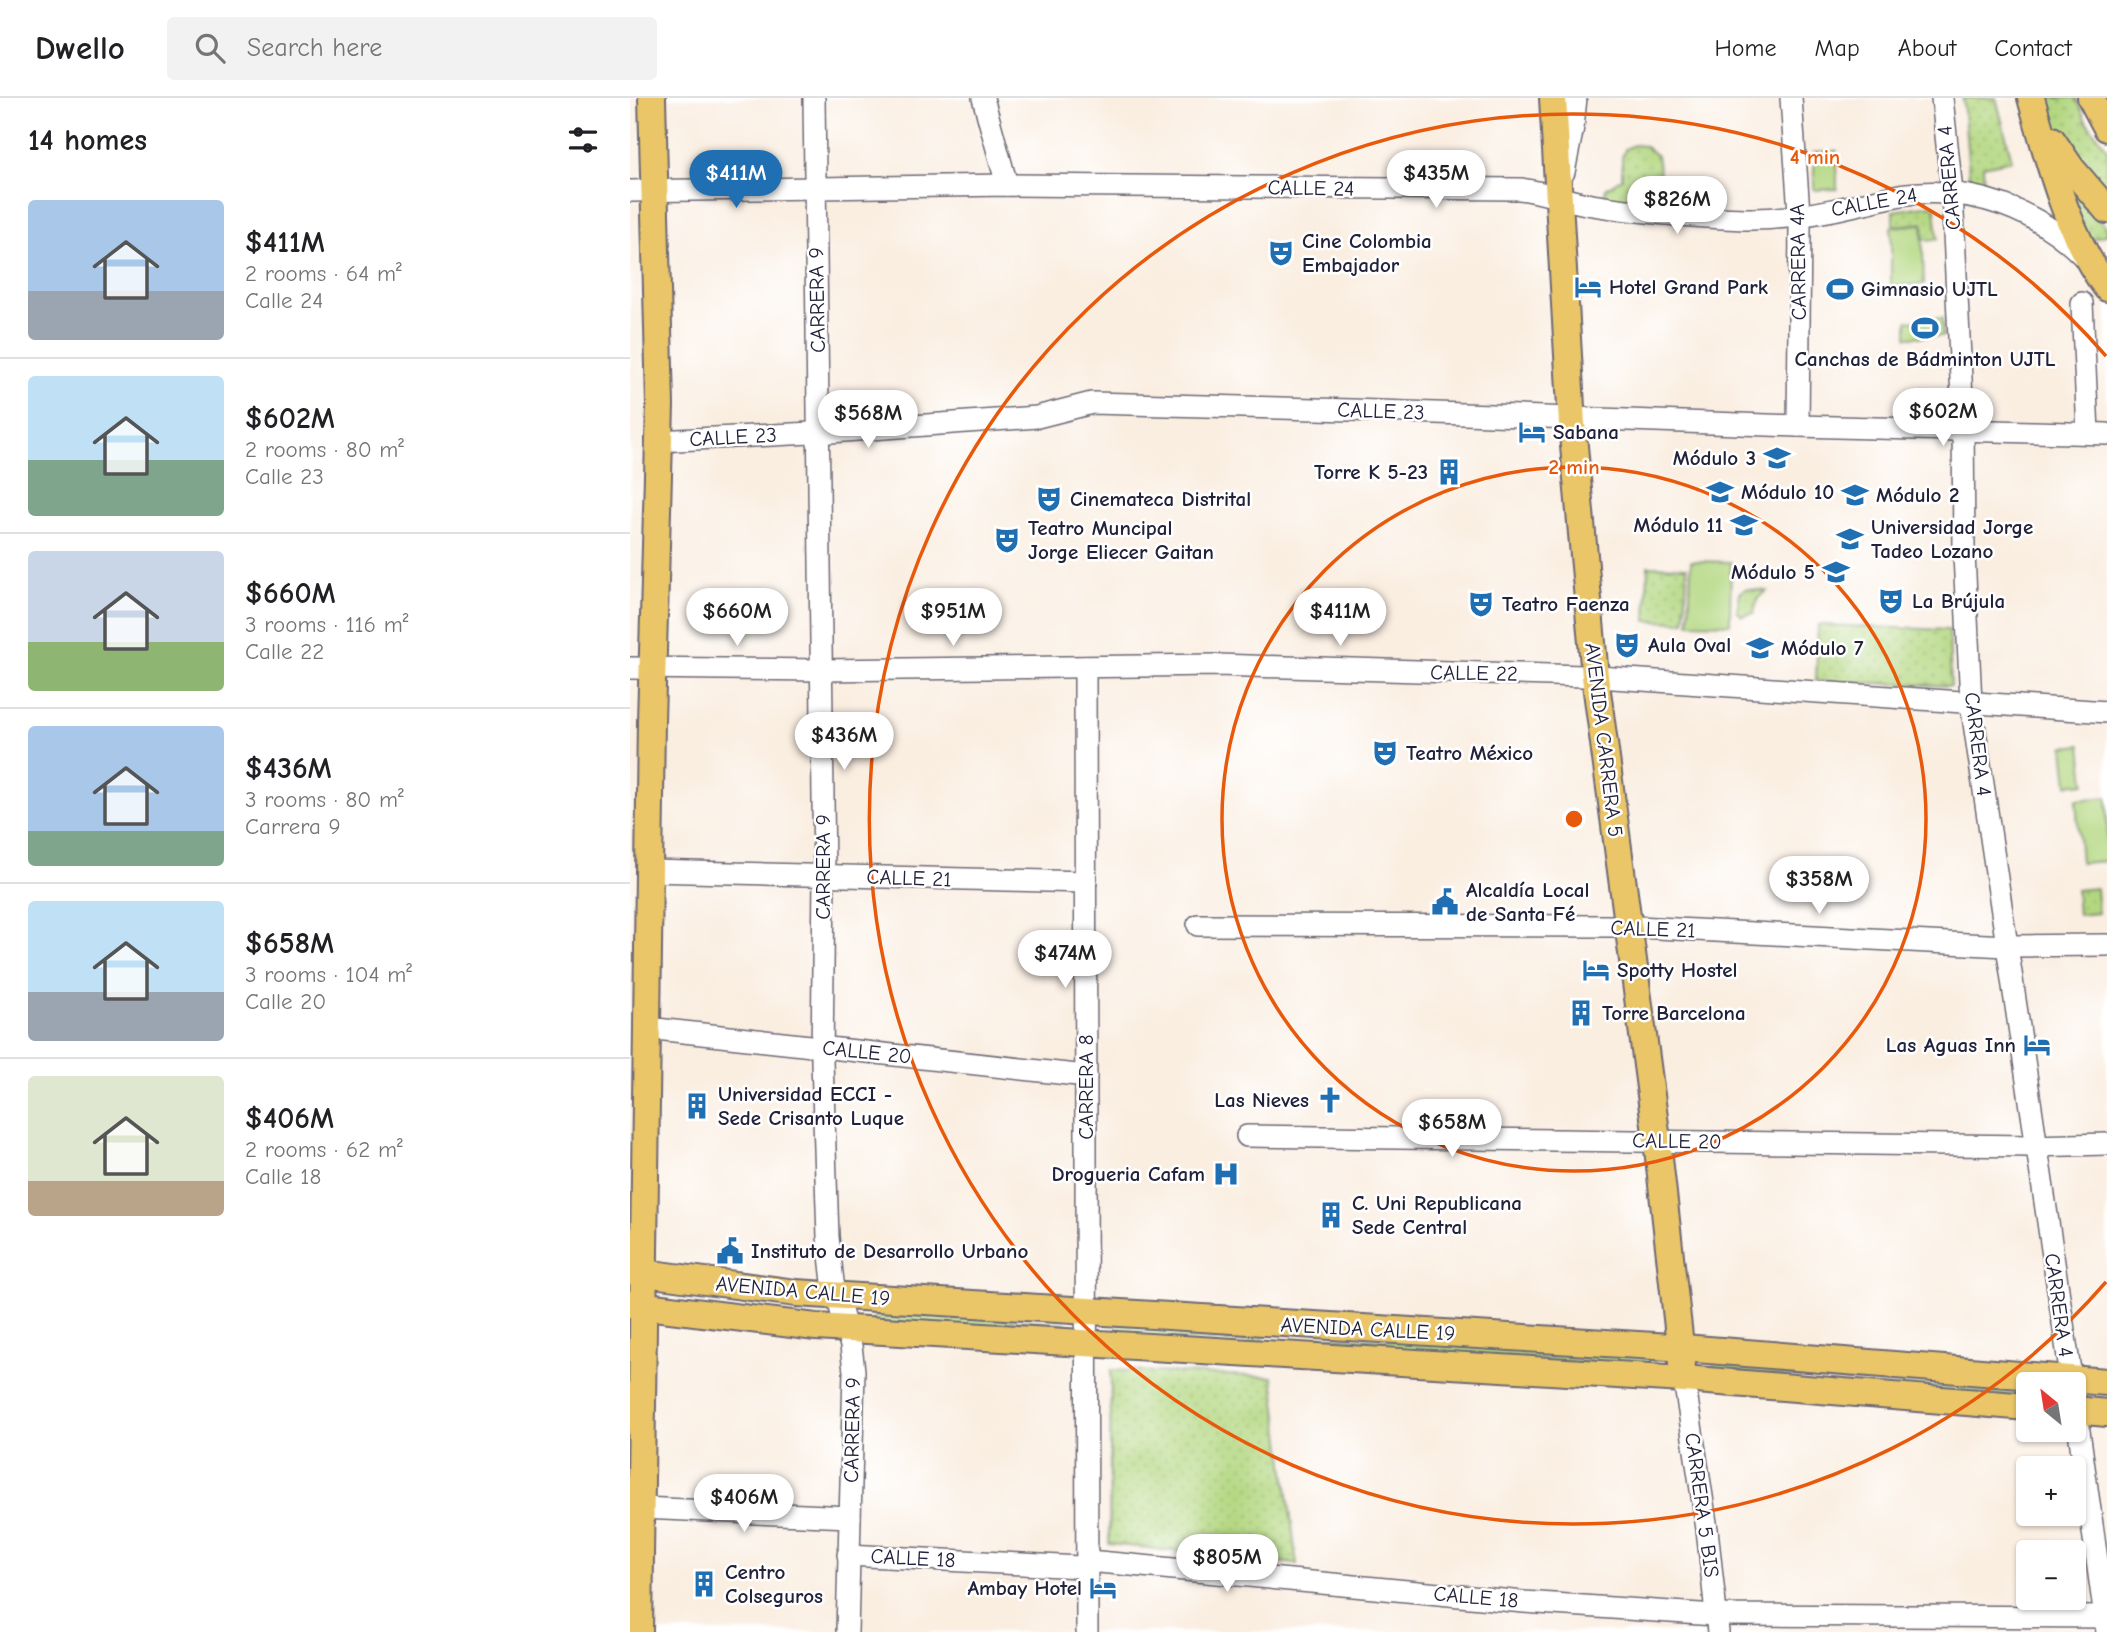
<!DOCTYPE html>
<meta charset="utf-8">
<style>
:root{--surface:#fff;--page:#f2f2f2;--text:#202124;--muted:#757577;--line:#e0e0e0;--accent:#1f6fb2}
body{margin:0;font-family:"Comic Neue",sans-serif;background:var(--page);color:var(--text);height:100vh;display:flex;flex-direction:column;font-size:26px;white-space:nowrap}
*{box-sizing:border-box;margin:0}
p{font-size:23px;color:var(--muted)}
.icon{flex:none;width:38px;height:38px;fill:none;stroke:currentColor;stroke-width:2;stroke-linecap:round;stroke-linejoin:round}
.map{position:relative;flex:1;overflow:hidden}
.side{display:flex;flex-direction:column;background:var(--surface);width:630px}
.side>*{flex:none}
.needle{width:46px;rotate:330deg}
.tools{position:absolute;left:1386px;top:1274px;display:grid;gap:14px}
.tools a{display:grid;place-items:center;width:70px;height:70px;border-radius:7px;background:var(--surface);box-shadow:0 2px 5px #0004;font-size:35px}
.price{position:absolute;translate:-50% -60px;padding:0 16px;border-radius:24px;background:#fff;color:#222;font-size:23px;line-height:46px;filter:drop-shadow(0 2px 4px #0008)}
.price::after{content:'';position:absolute;left:50%;top:42px;width:21px;height:16px;margin-left:-10px;background:inherit;clip-path:polygon(0 0,100% 0,50% 100%)}
.price.active{background:var(--accent);color:#fff}
ul{padding:0;list-style:none}
li{display:flex;align-items:center;gap:21px;height:175px;padding:0 28px}
li+li{border-top:2px solid var(--line)}
li span{display:grid;place-items:center;flex:none;width:196px;height:140px;border-radius:7px;color:#555}
li>.icon{margin-inline-start:auto}
span .icon{width:84px;height:84px;fill:#fffc;stroke-width:1}
li b{font-size:30px}
h2{display:flex;justify-content:space-between;align-items:center;height:84px;padding:0 28px;font-size:30px}
header{display:flex;align-items:center;gap:42px;box-sizing:border-box;height:98px;padding:0 35px;background:var(--surface);border-bottom:2px solid var(--line)}
header strong{font-size:33px}
nav{display:flex;gap:38px;margin-inline-start:auto;font-size:24px}
.search{width:490px;height:63px;background:var(--page);display:flex;align-items:center;gap:18px;box-sizing:border-box;padding:0 24px;border-radius:7px;color:var(--muted);font-size:26px}
main{display:flex;flex:1;min-height:0}
.map>svg:first-child{display:block}
.grass{fill:url(#grass-dots);stroke:#6a7c5e;stroke-width:2}
.pitch{fill:#b3d780;stroke:#6a7c5e;stroke-width:2}
.lines{fill:none;stroke-linecap:round;stroke-linejoin:round}
.minor-casing{stroke:#6e6975;stroke-width:24}
.major-casing{stroke:#6e6975;stroke-width:30}
.minor{stroke:#fff;stroke-width:21}
.major{stroke:#eac669;stroke-width:26}
.ring{fill:none;stroke:#e8590c;stroke-width:3.5}
.labels{text-anchor:middle;dominant-baseline:central;stroke-width:5;stroke-linejoin:round;paint-order:stroke}
.street-label{font-size:21px;fill:#22223b;stroke:#fff}
.poi-label{font-size:21px;font-weight:bold;fill:#22223b;stroke:#fff;text-anchor:start}
.centre{fill:#e8590c;stroke:#fff;stroke-width:3.5}
.ring-label{font-size:21px;text-anchor:middle;font-weight:bold;fill:#e8590c;stroke:#fff;stroke-width:5;stroke-linejoin:round;paint-order:stroke}
</style>
<header>
<strong>Dwello</strong>
<div class="search"><svg class="icon" aria-label="search" viewBox="0 0 24 24"><circle cx="10" cy="10" r="6"/><path d="M15 15l6 6"/></svg>Search here</div>
<nav><a>Home</a><a>Map</a><a>About</a><a>Contact</a></nav>
</header>
<main>
<section class="side">
<h2>14 homes<svg class="icon" aria-label="filters" viewBox="0 0 24 24"><path d="M4 7h16M4 17h16"/><circle cx="9" cy="7" r="2"/><circle cx="15" cy="17" r="2"/></svg></h2>
<ul>
<li><span style="background:linear-gradient(#a9c7e8 65%,#9aa5b1 0)"><svg class="icon" aria-label="home" viewBox="0 0 24 24"><path d="M3 11l9-7 9 7M6 9v11h12V9"/></svg></span><div><b>$411M</b><p>2 rooms · 64 m²</p><p>Calle 24</p></div></li>
<li><span style="background:linear-gradient(#bfe0f5 60%,#7fa58c 0)"><svg class="icon" aria-label="home" viewBox="0 0 24 24"><path d="M3 11l9-7 9 7M6 9v11h12V9"/></svg></span><div><b>$602M</b><p>2 rooms · 80 m²</p><p>Calle 23</p></div></li>
<li><span style="background:linear-gradient(#c9d6e8 65%,#8fb573 0)"><svg class="icon" aria-label="home" viewBox="0 0 24 24"><path d="M3 11l9-7 9 7M6 9v11h12V9"/></svg></span><div><b>$660M</b><p>3 rooms · 116 m²</p><p>Calle 22</p></div></li>
<li><span style="background:linear-gradient(#a9c7e8 75%,#7fa58c 0)"><svg class="icon" aria-label="home" viewBox="0 0 24 24"><path d="M3 11l9-7 9 7M6 9v11h12V9"/></svg></span><div><b>$436M</b><p>3 rooms · 80 m²</p><p>Carrera 9</p></div></li>
<li><span style="background:linear-gradient(#bfe0f5 65%,#9aa5b1 0)"><svg class="icon" aria-label="home" viewBox="0 0 24 24"><path d="M3 11l9-7 9 7M6 9v11h12V9"/></svg></span><div><b>$658M</b><p>3 rooms · 104 m²</p><p>Calle 20</p></div></li>
<li><span style="background:linear-gradient(#dfe7d0 75%,#b9a48a 0)"><svg class="icon" aria-label="home" viewBox="0 0 24 24"><path d="M3 11l9-7 9 7M6 9v11h12V9"/></svg></span><div><b>$406M</b><p>2 rooms · 62 m²</p><p>Calle 18</p></div></li>
</ul>
</section>
<div class="map">
<svg width="1477" height="1534" viewBox="0 0 1477 1534">
<defs>
<pattern id="grass-dots" width="8" height="8" patternUnits="userSpaceOnUse" patternTransform="scale(1.75)"><rect width="8" height="8" fill="#b3d780"/><path d="M2 2h.1M6 6h.1" fill="none" stroke="#9ab870" stroke-width="1.8" stroke-linecap="round"/></pattern>
</defs>
<rect width="100%" height="100%" fill="#fff"/>
<filter id="ink" filterUnits="userSpaceOnUse"><feTurbulence type="fractalNoise" baseFrequency=".0143" numOctaves="2"/><feDisplacementMap in="SourceGraphic" scale="14" xChannelSelector="R" yChannelSelector="G"/><feConvolveMatrix kernelMatrix="1 2 1 2 8 2 1 2 1" color-interpolation-filters="sRGB"/></filter>
<filter id="wash" filterUnits="userSpaceOnUse"><feTurbulence type="fractalNoise" baseFrequency=".00686" numOctaves="4" result="noise"/><feDisplacementMap in="SourceGraphic" scale="28" xChannelSelector="R" yChannelSelector="G"/><feGaussianBlur stdDeviation="1.57" result="paint"/><feColorMatrix in="noise" values="0 0 0 0 0 0 0 0 0 0 0 0 0 0 0 0 0 1.4 0 .05"/><feComposite in="paint" operator="in"/></filter>
<g filter="url(#wash)">
<rect width="100%" height="100%" fill="#faeee1"/>
<g class="grass">
<polygon points="1333,0 1366,0 1382,62 1353,68 1354,90 1340,89"/>
<polygon points="1415,0 1446,0 1456,23 1477,50 1477,107 1450,74 1410,1"/>
<polygon points="1004,47 1015,48 1027,58 1031,83 1027,106 973,100 976,91 992,80 992,59 995,51"/>
<polygon points="1434,81 1477,130 1477,136 1457,143"/>
<polygon points="1300,107 1305,109 1308,141 1294,142 1293,125 1263,128 1263,113"/>
<polygon points="1018,468 1057,469 1055,524 1016,523"/>
<polygon points="1115,491 1137,493 1128,500 1124,515 1112,518 1107,513 1110,495"/>
<polygon points="1188,527 1319,532 1321,588 1186,583"/>
<polygon points="1466,790 1468,815 1448,817 1446,792"/>
<polygon points="244,1213 435,1225 435,1237 243,1226"/>
<polygon points="487,1225 634,1232 633,1246 486,1239"/>
<polygon points="688,1238 1026,1255 1025,1268 687,1250"/>
<polygon points="1084,1258 1398,1286 1398,1300 1083,1272"/>
<polygon points="481,1272 643,1279 667,1466 479,1446"/>
</g>
<g class="pitch">
<polygon points="1207,53 1207,91 1184,92 1184,54"/>
<polygon points="1292,126 1294,186 1261,188 1261,129"/>
<polygon points="1312,220 1313,238 1277,239 1277,223"/>
<polygon points="1061,463 1101,464 1100,526 1059,525"/>
<polygon points="1451,647 1455,685 1438,687 1434,649"/>
<polygon points="1477,699 1477,763 1451,765 1446,702"/>
</g>
</g>
<g filter="url(#ink)">
<g class="lines">
<g class="minor-casing">
<g id="minor">
<polyline points="184,0 194,777 192,963 198,1139 203,1184 221,1248 224,1273 217,1534"/>
<polyline points="353,0 377,87"/>
<polyline points="1161,0 1170,129 1168,328"/>
<polyline points="1312,0 1322,94 1333,322 1334,456 1341,605 1442,1286"/>
<polyline points="934,74 943,29 946,0"/>
<path d="M0 93 377 87 890 91C915 94 937 103 962 107 1012 115 1064 119 1115 121 1154 122 1193 115 1230 106 1246 103 1261 98 1277 96 1343 88 1408 112 1455 160"/>
<polyline points="1452,205 1458,335"/>
<polyline points="28,343 200,334 407,319 462,305 721,312 1168,328 1477,336"/>
<polyline points="455,569 457,1534"/>
<polyline points="0,570 191,572 587,567 954,578 1477,614"/>
<polyline points="19,773 456,784"/>
<polyline points="568,827 988,828 1376,848 1477,847"/>
<polyline points="17,930 456,978"/>
<polyline points="617,1038 1401,1048 1477,1046"/>
<polyline points="1054,1281 1077,1431 1088,1534"/>
<polyline points="1444,1297 1477,1534"/>
<polyline points="11,1410 220,1419"/>
<polyline points="218,1457 450,1469 457,1465 469,1464 894,1504 1085,1517 1477,1519"/>
</g>
</g>
<g class="major-casing">
<g id="major">
<polyline points="923,0 942,326 965,578 1027,1042 1052,1265"/>
<path d="M1401 0C1419 63 1437 137 1477 190"/>
<polyline points="1461,0 1477,30"/>
<polyline points="1422,42 1441,70 1477,112"/>
<polyline points="0,1173 166,1195 1041,1249 1477,1284"/>
<polyline points="0,1206 186,1229 1054,1281 1398,1309"/>
<polyline points="1444,1312 1477,1315"/>
<polyline points="9,1534 21,623 30,307 22,0"/>
</g>
</g>
<use href="#minor" class="minor"/>
<use href="#major" class="major"/>
</g>
</g>
<g class="ring">
<circle cx="944" cy="721" r="352"/>
<path d="M1476 1184A705 705 0 1 1 1476 258"/>
</g>
<defs>
<g id="theatre-bare" transform="scale(2.1)"><path d="M-5-5.5Q0-4 5-5.5V0Q5 5 0 6Q-5 5-5 0ZM-3.3-2.5H-1v1.5H-3.3ZM1-2.5H3.3v1.5H1ZM-2.8 1Q0 5.5 2.8 1Z" fill="#1f6fb2" stroke="#fff" stroke-width="2.5" paint-order="stroke"/></g>
<g id="hotel-bare" transform="scale(2.1)"><path d="M-6-4.5h1.5V1H6V5H4.5V3h-9V5H-6ZM-4 0a1.8 1.8 0 1 1 3.6 0ZM.5 0V-2.5h3Q6-2.5 6 0Z" fill="#1f6fb2" stroke="#fff" stroke-width="2.5" paint-order="stroke"/></g>
<g id="stadium-bare" transform="scale(2.1)"><path d="M0-5a6.5 5 0 1 0 0 10a6.5 5 0 1 0 0-10ZM-3.5-1.8h7v3.6h-7Z" fill="#1f6fb2" stroke="#fff" stroke-width="2.5" paint-order="stroke"/></g>
<g id="university-bare" transform="scale(2.1)"><path d="M0-5L7-2L0 1L-7-2ZM-4 1L0 2.5L4 1V4Q0 6-4 4Z" fill="#1f6fb2" stroke="#fff" stroke-width="2.5" paint-order="stroke"/></g>
<g id="building-bare" transform="scale(2.1)"><path d="M-4-6H4V6H1V3H-1V6H-4ZM-2.5-4.3h1.7v1.8h-1.7ZM.8-4.3h1.7v1.8H.8ZM-2.5-1h1.7V.8h-1.7ZM.8-1h1.7V.8H.8Z" fill="#1f6fb2" stroke="#fff" stroke-width="2.5" paint-order="stroke"/></g>
<g id="civic-bare" transform="scale(2.1)"><path d="M-.6-6.5H3V-4.5H.6V-3L4-1V1h2V6H-6V1h2V-1L-.6-3ZM-1.2 2.5V6h2.4V2.5Z" fill="#1f6fb2" stroke="#fff" stroke-width="2.5" paint-order="stroke"/></g>
<g id="church-bare" transform="scale(2.1)"><path d="M-1.2-6h2.4v3.5h3.3v2.4h-3.3V6h-2.4V-.1h-3.3v-2.4h3.3Z" fill="#1f6fb2" stroke="#fff" stroke-width="2.5" paint-order="stroke"/></g>
<g id="hospital-bare" transform="scale(2.1)"><path d="M-5-5h3v3.5h4V-5h3V5h-3V1.5h-4V5h-3Z" fill="#1f6fb2" stroke="#fff" stroke-width="2.5" paint-order="stroke"/></g>
</defs>
<g fill-rule="evenodd">
<use href="#theatre-bare" x="651" y="155"/>
<use href="#hotel-bare" x="958" y="189"/>
<use href="#stadium-bare" x="1210" y="191"/>
<use href="#stadium-bare" x="1295" y="230"/>
<use href="#hotel-bare" x="902" y="334"/>
<use href="#university-bare" x="1147" y="360"/>
<use href="#building-bare" x="819" y="374"/>
<use href="#university-bare" x="1090" y="394"/>
<use href="#university-bare" x="1225" y="397"/>
<use href="#theatre-bare" x="419" y="401"/>
<use href="#university-bare" x="1114" y="427"/>
<use href="#university-bare" x="1220" y="441"/>
<use href="#theatre-bare" x="377" y="442"/>
<use href="#university-bare" x="1206" y="474"/>
<use href="#theatre-bare" x="1261" y="503"/>
<use href="#theatre-bare" x="851" y="506"/>
<use href="#theatre-bare" x="997" y="547"/>
<use href="#university-bare" x="1130" y="550"/>
<use href="#theatre-bare" x="755" y="655"/>
<use href="#civic-bare" x="815" y="804"/>
<use href="#hotel-bare" x="966" y="872"/>
<use href="#building-bare" x="951" y="915"/>
<use href="#hotel-bare" x="1407" y="947"/>
<use href="#church-bare" x="700" y="1002"/>
<use href="#building-bare" x="67" y="1008"/>
<use href="#hospital-bare" x="596" y="1076"/>
<use href="#building-bare" x="701" y="1117"/>
<use href="#civic-bare" x="100" y="1153"/>
<use href="#building-bare" x="74" y="1486"/>
<use href="#hotel-bare" x="473" y="1490"/>
</g>
<g class="labels">
<g class="street-label">
<text transform="translate(1319 80) rotate(-95)">CARRERA 4</text>
<text transform="translate(681 90) rotate(1)">CALLE 24</text>
<text transform="translate(1244 104) rotate(-10)">CALLE 24</text>
<text transform="translate(1168 164) rotate(-91)">CARRERA 4A</text>
<text transform="translate(187 202) rotate(-91)">CARRERA 9</text>
<text transform="translate(751 313) rotate(2)">CALLE 23</text>
<text transform="translate(103 339) rotate(-3)">CALLE 23</text>
<text transform="translate(844 575) rotate(1)">CALLE 22</text>
<text transform="translate(974 642) rotate(83)">AVENIDA CARRERA 5</text>
<text transform="translate(1348 646) rotate(83)">CARRERA 4</text>
<text transform="translate(193 769) rotate(-90)">CARRERA 9</text>
<text transform="translate(279 780) rotate(2)">CALLE 21</text>
<text transform="translate(1023 831) rotate(2)">CALLE 21</text>
<text transform="translate(237 954) rotate(6)">CALLE 20</text>
<text transform="translate(456 989) rotate(-90)">CARRERA 8</text>
<text transform="translate(1047 1043) rotate(1)">CALLE 20</text>
<text transform="translate(173 1193) rotate(5)">AVENIDA CALLE 19</text>
<text transform="translate(1429 1207) rotate(82)">CARRERA 4</text>
<text transform="translate(738 1231) rotate(3)">AVENIDA CALLE 19</text>
<text transform="translate(222 1332) rotate(-89)">CARRERA 9</text>
<text transform="translate(1072 1407) rotate(82)">CARRERA 5 BIS</text>
<text transform="translate(283 1460) rotate(3)">CALLE 18</text>
<text transform="translate(846 1499) rotate(5)">CALLE 18</text>
</g>
<g class="poi-label">
<text x="672" y="143">Cine Colombia<tspan x="672" dy="24">Embajador</tspan></text>
<text x="979" y="189">Hotel Grand Park</text>
<text x="1231" y="191">Gimnasio UJTL</text>
<text x="1295" y="261" text-anchor="middle">Canchas de Bádminton UJTL</text>
<text x="923" y="334">Sabana</text>
<text x="1126" y="360" text-anchor="end">Módulo 3</text>
<text x="798" y="374" text-anchor="end">Torre K 5-23</text>
<text x="1111" y="394">Módulo 10</text>
<text x="1246" y="397">Módulo 2</text>
<text x="440" y="401">Cinemateca Distrital</text>
<text x="1093" y="427" text-anchor="end">Módulo 11</text>
<text x="1241" y="429">Universidad Jorge<tspan x="1241" dy="24">Tadeo Lozano</tspan></text>
<text x="398" y="430">Teatro Muncipal<tspan x="398" dy="24">Jorge Eliecer Gaitan</tspan></text>
<text x="1185" y="474" text-anchor="end">Módulo 5</text>
<text x="1282" y="503">La Brújula</text>
<text x="872" y="506">Teatro Faenza</text>
<text x="1018" y="547">Aula Oval</text>
<text x="1151" y="550">Módulo 7</text>
<text x="776" y="655">Teatro México</text>
<text x="836" y="792">Alcaldía Local<tspan x="836" dy="24">de Santa Fé</tspan></text>
<text x="987" y="872">Spotty Hostel</text>
<text x="972" y="915">Torre Barcelona</text>
<text x="1386" y="947" text-anchor="end">Las Aguas Inn</text>
<text x="88" y="996">Universidad ECCI -<tspan x="88" dy="24">Sede Crisanto Luque</tspan></text>
<text x="679" y="1002" text-anchor="end">Las Nieves</text>
<text x="575" y="1076" text-anchor="end">Drogueria Cafam</text>
<text x="722" y="1105">C. Uni Republicana<tspan x="722" dy="24">Sede Central</tspan></text>
<text x="121" y="1153">Instituto de Desarrollo Urbano</text>
<text x="95" y="1474">Centro<tspan x="95" dy="24">Colseguros</tspan></text>
<text x="452" y="1490" text-anchor="end">Ambay Hotel</text>
</g>
</g>
<circle cx="944" cy="721" r="10" class="centre"/>
<g class="ring-label">
<text x="1185" y="66">4 min</text>
<text x="944" y="376">2 min</text>
</g>
</svg>
<div class="tools">
<a><svg class="needle" viewBox="-14 -14 28 28"><path d="M0-13l5 13h-10z" fill="#e53935"/><path d="M0 13l5-13h-10z" fill="#757577"/></svg></a>
<a>+</a>
<a>−</a>
</div>
<b class="price active" style="left:106px;top:112px">$411M</b>
<b class="price" style="left:806px;top:112px">$435M</b>
<b class="price" style="left:1047px;top:138px">$826M</b>
<b class="price" style="left:1313px;top:350px">$602M</b>
<b class="price" style="left:238px;top:352px">$568M</b>
<b class="price" style="left:107px;top:550px">$660M</b>
<b class="price" style="left:323px;top:550px">$951M</b>
<b class="price" style="left:710px;top:550px">$411M</b>
<b class="price" style="left:214px;top:674px">$436M</b>
<b class="price" style="left:1189px;top:818px">$358M</b>
<b class="price" style="left:435px;top:892px">$474M</b>
<b class="price" style="left:822px;top:1061px">$658M</b>
<b class="price" style="left:114px;top:1436px">$406M</b>
<b class="price" style="left:597px;top:1496px">$805M</b>
</div>
</main>
